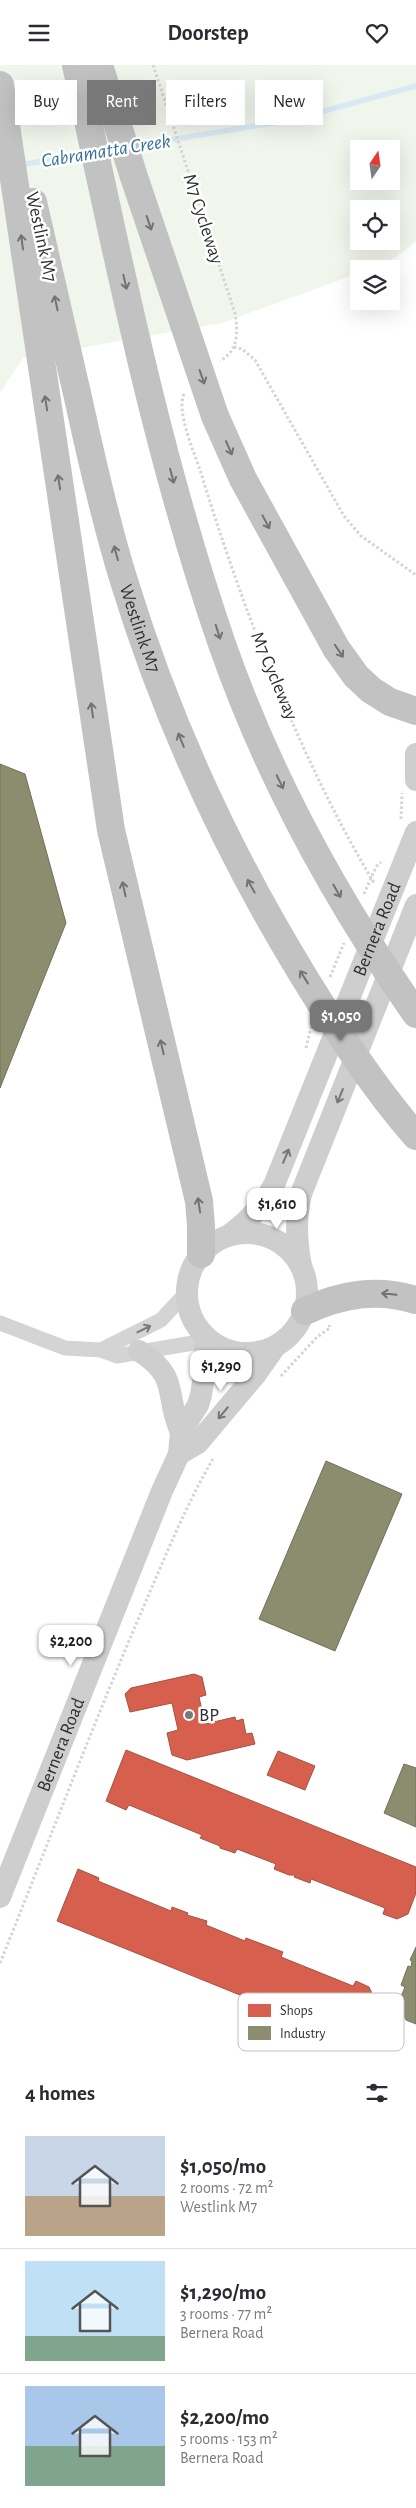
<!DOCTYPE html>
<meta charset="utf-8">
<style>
:root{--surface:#fff;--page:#f2f2f3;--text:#2b2b33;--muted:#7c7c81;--line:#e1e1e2;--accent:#787878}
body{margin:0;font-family:"Alegreya Sans",sans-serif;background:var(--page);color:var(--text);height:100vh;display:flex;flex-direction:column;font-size:19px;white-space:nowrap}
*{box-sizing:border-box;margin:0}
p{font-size:16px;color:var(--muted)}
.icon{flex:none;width:28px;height:28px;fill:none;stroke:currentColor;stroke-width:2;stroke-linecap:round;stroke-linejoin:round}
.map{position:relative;height:1998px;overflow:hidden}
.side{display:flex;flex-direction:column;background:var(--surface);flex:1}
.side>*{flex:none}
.guide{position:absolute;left:15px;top:15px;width:386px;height:45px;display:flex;gap:10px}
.needle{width:32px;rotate:13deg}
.controls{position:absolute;left:350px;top:75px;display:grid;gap:10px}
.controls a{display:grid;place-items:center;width:50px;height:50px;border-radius:0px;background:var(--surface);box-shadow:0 5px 20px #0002;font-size:25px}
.price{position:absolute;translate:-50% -42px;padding:0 11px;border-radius:10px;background:#fff;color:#222;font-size:16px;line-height:32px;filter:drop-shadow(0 1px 2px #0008)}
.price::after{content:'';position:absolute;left:50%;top:30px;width:15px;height:11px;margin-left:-8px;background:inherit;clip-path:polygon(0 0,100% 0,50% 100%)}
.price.current{background:var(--accent);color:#fff}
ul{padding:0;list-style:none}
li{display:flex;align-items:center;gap:15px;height:125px;padding:0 25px}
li+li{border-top:1px solid var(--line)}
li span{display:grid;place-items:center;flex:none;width:140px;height:100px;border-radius:0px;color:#555}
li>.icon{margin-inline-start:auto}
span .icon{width:60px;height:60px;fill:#fffc;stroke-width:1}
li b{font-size:21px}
h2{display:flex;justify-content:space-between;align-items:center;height:60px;padding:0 25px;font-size:21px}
.chip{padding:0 18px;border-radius:0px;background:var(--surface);box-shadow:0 5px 20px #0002;font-size:18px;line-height:45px}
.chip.current{background:var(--accent);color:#fff}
header{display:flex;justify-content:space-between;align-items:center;height:65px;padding:0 25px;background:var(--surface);font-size:22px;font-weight:700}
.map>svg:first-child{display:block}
.green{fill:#f1f6ed;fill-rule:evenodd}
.shops{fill:#d6604d;stroke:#a45244}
.industry{fill:#8c8c6e;stroke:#70705b}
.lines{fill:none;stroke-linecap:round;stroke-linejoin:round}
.stream{stroke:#d9e9f4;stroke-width:5.5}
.path{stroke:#d4d4d4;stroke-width:3;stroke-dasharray:2.5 2.5;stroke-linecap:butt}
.minor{stroke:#d4d4d4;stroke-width:15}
.secondary{stroke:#cecece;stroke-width:22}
.motorway{stroke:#c2c2c2;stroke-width:28}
.oneway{stroke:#727272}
.oneway2{stroke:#777}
.oneway3{stroke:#7a7a7a}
.poi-dot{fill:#787878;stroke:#fff;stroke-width:2}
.labels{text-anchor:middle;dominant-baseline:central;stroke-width:5;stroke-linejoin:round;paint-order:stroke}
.street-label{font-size:19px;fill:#303030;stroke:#fff}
.poi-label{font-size:19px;fill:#303030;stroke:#fff;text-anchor:start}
.water-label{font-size:20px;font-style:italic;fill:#387199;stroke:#fff}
.key{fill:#fff;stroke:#c1c1c1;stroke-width:1}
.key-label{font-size:14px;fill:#303030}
</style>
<header><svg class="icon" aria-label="menu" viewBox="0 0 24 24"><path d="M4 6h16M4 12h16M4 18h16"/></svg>Doorstep<svg class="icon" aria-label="heart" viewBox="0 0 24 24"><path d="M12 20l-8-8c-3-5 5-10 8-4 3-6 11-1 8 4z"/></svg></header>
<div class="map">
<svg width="416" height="1998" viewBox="0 0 416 1998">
<rect width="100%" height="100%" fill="#fff"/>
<path class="green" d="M0 0H416V176C399 191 383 204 359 204V208L222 258 23 293 0 328ZM359 84H391V116H359ZM359 144H391V176H359Z"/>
<g class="shops">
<polygon points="194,1609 202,1612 206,1630 199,1632 205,1659 235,1652 236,1656 243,1654 246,1669 252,1668 255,1679 187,1695 172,1690 167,1668 178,1665 172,1638 130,1647 125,1629 131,1623"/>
<polygon points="126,1685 416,1802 416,1828 408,1849 397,1854 383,1849 385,1843 311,1814 310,1818 294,1812 295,1810 289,1810 274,1804 276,1799 237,1784 235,1788 220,1783 220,1781 200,1773 202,1770 129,1740 126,1745 106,1736"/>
<polygon points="278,1686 315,1701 305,1725 267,1710"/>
<polygon points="78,1804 99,1813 98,1816 171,1846 172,1842 188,1848 187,1850 207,1856 206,1860 245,1876 246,1873 283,1887 281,1892 353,1921 356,1916 369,1922 374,1933 356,1977 57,1856"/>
</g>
<g class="industry">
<polygon points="0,699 25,709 66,858 0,1023"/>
<polygon points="326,1396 402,1429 335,1586 259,1554"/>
<polygon points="404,1699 416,1703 416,1762 384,1748"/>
<polygon points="416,1882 416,1959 406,1955 398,1939 405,1922 401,1920 408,1901 411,1902 412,1896 410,1895"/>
</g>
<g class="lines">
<g class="stream">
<polyline points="133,81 291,55 416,21"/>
<polyline points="19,100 87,89"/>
</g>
<g class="path">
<path d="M153 0 235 248C238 267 239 285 220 296"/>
<polyline points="234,282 242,284 255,295 344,451 361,471 416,510"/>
<path d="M184 329C176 346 194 387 200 405 243 545 299 692 374 818"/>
<polyline points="401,754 402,728"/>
<polyline points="364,829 376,802 381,797"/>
<polyline points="330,912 344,878"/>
<polyline points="306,983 311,962"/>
<polyline points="281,1311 317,1272 330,1263 329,1260"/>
<path d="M0 1898C46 1784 89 1670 137 1557 161 1502 183 1445 214 1392"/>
</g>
<g class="minor">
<polyline points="0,1258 65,1283 101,1285 117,1291 193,1278 203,1270"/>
<polyline points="101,1285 161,1255 186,1228"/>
</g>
<g class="secondary">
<polyline points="416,689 416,715"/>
<circle cx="247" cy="1228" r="60"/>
<path id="s1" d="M228 1171C248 1156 262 1142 274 1120L416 767"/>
<path d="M301 1201C296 1176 295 1154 301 1129L416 840"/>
<path d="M139 1286C181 1312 164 1331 181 1367"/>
<polyline points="179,1389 198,1378 256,1309 275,1282"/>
<path id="s2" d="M0 1832 162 1426 179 1389 181 1367 198 1340 201 1330 206 1298 205 1271"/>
</g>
<g class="motorway">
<path d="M76 0C118 194 157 391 222 579 268 711 336 835 416 949"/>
<polyline points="99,0 134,112 215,351 243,414 336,583 356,611 371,625 390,637 416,646"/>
<polyline points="0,20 111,765 199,1136 201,1161 201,1189"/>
<path id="s3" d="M33 137C48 204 64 270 79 337 92 397 106 458 124 516 167 656 228 788 304 912 338 967 373 1022 416 1071"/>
<path d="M305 1246C342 1229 377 1223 416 1235"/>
</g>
</g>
<defs><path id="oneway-shaft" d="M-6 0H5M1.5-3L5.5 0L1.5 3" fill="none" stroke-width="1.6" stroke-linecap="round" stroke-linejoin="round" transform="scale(1.25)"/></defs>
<g class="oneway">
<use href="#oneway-shaft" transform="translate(149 158) rotate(71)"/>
<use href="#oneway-shaft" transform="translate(22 177) rotate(-98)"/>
<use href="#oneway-shaft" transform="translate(125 217) rotate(77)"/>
<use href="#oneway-shaft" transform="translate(56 238) rotate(-102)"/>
<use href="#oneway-shaft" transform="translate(202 312) rotate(71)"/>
<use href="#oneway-shaft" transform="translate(46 338) rotate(-99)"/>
<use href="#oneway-shaft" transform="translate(229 383) rotate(66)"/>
<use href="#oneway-shaft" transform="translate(172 411) rotate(75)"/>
<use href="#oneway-shaft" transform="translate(59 417) rotate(-99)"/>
<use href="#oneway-shaft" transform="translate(266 457) rotate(62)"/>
<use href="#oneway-shaft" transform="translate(116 488) rotate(-105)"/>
<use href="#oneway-shaft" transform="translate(218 567) rotate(72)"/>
<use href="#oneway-shaft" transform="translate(339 586) rotate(56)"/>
<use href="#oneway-shaft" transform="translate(92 645) rotate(-98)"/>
<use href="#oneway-shaft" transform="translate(181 675) rotate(-112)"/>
<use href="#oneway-shaft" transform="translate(280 717) rotate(64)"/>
<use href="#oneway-shaft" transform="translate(251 821) rotate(-119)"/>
<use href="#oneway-shaft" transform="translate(124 824) rotate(-102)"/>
<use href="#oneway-shaft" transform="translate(337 826) rotate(60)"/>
<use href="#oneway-shaft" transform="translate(304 912) rotate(-122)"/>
<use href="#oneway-shaft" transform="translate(162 982) rotate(-103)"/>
<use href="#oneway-shaft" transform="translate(199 1140) rotate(-99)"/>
<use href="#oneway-shaft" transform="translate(389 1229) rotate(-174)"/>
</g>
<g class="oneway2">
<use href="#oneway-shaft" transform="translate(340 1031) rotate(112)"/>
<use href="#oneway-shaft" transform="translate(286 1091) rotate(-67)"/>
<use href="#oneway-shaft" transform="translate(223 1348) rotate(130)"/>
</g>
<use class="oneway3" href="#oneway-shaft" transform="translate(144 1264) rotate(-26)"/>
<circle class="poi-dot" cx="189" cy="1650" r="5"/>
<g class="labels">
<g class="street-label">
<text transform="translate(203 154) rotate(72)">M7 Cycleway</text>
<text transform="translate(41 172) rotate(78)">Westlink M7</text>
<text stroke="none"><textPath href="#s3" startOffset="440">Westlink M7</textPath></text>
<text transform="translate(274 611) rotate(67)">M7 Cycleway</text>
<text stroke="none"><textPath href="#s1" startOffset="345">Bernera Road</textPath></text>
<text stroke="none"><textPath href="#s2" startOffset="164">Bernera Road</textPath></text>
</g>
<g class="poi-label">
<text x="199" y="1650">BP</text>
</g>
<g class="water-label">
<text transform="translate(106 86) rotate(-9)">Cabramatta Creek</text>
</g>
</g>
<rect x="238" y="1928" width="166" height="58" rx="8" class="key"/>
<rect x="248" y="1939" width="23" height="13" fill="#d6604d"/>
<rect x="248" y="1961" width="23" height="14" fill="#8c8c6e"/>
<g class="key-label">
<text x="280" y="1950">Shops</text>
<text x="280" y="1973">Industry</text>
</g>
</svg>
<div class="controls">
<a><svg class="needle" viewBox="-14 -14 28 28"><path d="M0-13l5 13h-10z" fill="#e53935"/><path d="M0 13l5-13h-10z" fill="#7c7c81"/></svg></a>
<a><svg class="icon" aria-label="locate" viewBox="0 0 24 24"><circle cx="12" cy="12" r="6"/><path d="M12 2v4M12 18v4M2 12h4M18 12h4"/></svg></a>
<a><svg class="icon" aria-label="layers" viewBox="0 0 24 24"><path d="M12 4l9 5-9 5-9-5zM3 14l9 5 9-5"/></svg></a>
</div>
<b class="price current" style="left:341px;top:977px">$1,050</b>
<b class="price" style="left:277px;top:1165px">$1,610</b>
<b class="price" style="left:221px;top:1327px">$1,290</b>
<b class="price" style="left:71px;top:1602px">$2,200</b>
<div class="guide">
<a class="chip">Buy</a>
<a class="chip current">Rent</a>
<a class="chip">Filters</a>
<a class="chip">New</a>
</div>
</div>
<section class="side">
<h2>4 homes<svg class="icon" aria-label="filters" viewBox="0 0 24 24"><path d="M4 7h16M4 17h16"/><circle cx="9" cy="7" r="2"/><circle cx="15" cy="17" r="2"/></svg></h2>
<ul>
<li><span style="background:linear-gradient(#c9d6e8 60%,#b9a48a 0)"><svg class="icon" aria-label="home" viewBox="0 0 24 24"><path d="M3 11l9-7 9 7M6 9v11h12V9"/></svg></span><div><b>$1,050/mo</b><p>2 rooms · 72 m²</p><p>Westlink M7</p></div></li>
<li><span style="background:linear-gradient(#bfe0f5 75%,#7fa58c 0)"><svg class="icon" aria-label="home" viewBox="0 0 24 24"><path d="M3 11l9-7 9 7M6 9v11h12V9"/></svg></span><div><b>$1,290/mo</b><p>3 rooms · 77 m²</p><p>Bernera Road</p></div></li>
<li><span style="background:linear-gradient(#a9c7e8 60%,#7fa58c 0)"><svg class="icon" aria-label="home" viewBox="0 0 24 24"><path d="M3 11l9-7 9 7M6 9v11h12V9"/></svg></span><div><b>$2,200/mo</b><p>5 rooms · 153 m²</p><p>Bernera Road</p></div></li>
</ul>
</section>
